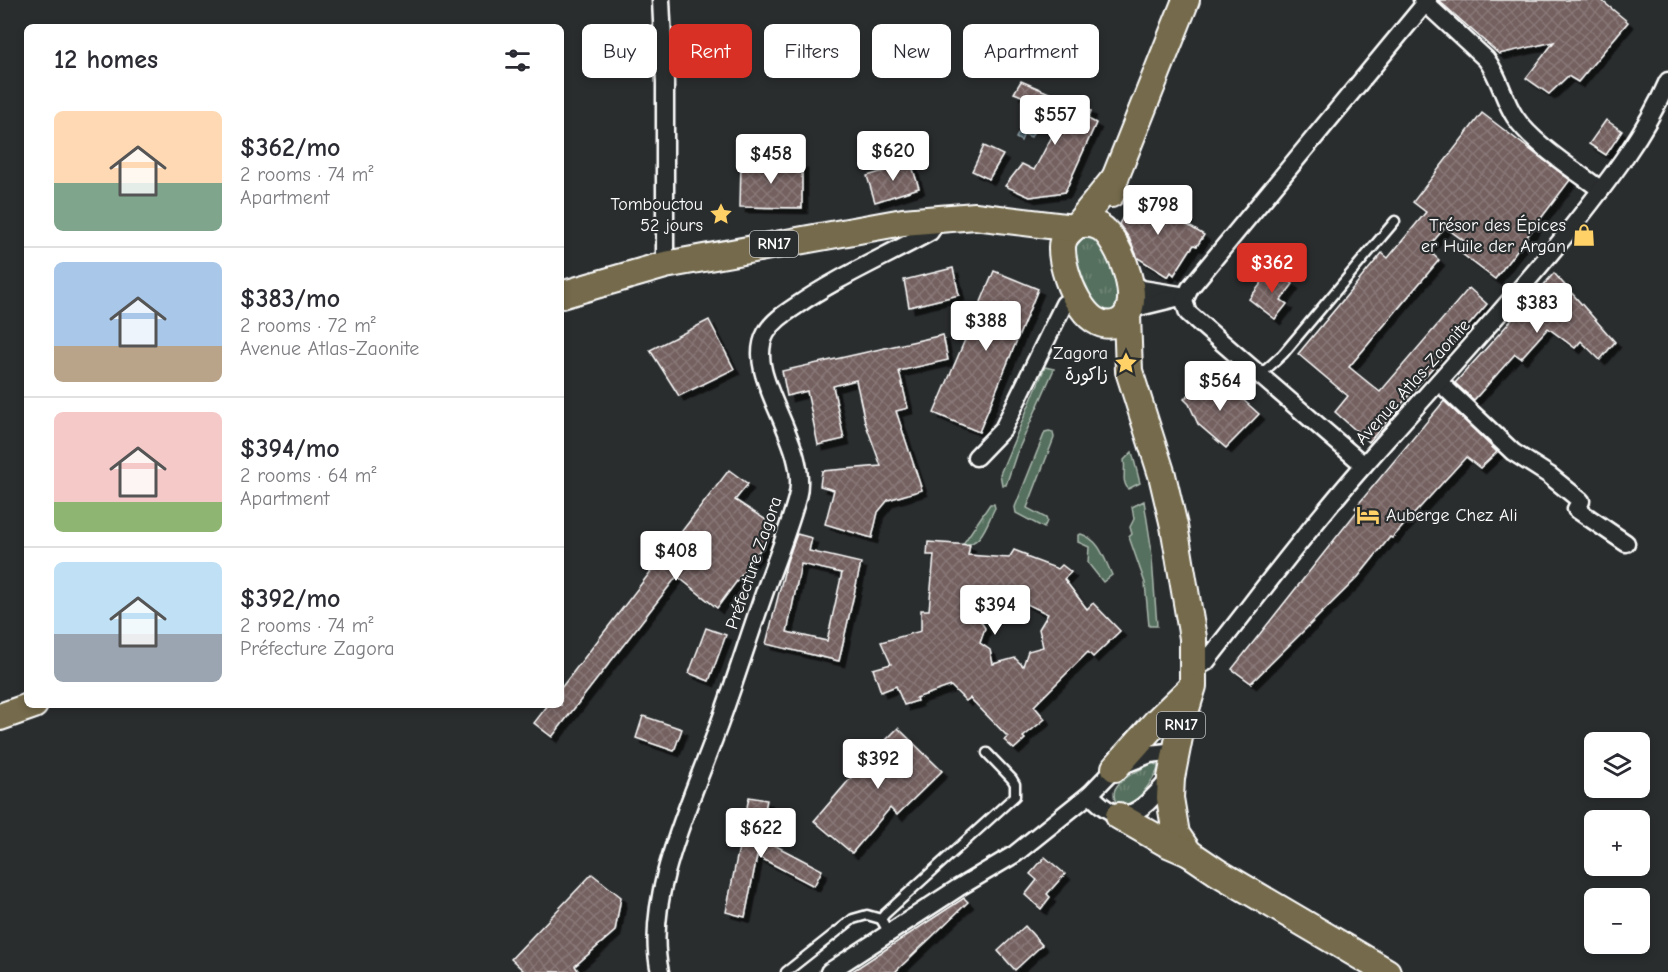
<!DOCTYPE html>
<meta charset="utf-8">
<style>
:root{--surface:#fff;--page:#f2f2f3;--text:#2b2b33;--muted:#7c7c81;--line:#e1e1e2;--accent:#d93025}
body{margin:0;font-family:"Comic Neue","Playpen Sans Arabic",sans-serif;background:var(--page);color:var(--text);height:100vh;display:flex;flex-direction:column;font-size:22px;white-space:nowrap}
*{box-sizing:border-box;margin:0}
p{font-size:20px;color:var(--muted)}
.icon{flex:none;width:33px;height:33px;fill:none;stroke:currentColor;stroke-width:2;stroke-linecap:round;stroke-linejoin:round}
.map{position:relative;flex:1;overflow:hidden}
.panel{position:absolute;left:24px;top:24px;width:540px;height:684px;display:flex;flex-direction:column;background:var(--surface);border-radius:9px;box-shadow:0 3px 9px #0003}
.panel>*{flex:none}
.top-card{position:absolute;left:582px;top:24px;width:570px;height:54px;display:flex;gap:12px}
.fabs{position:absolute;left:1584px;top:732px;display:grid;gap:12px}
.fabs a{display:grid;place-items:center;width:66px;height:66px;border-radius:9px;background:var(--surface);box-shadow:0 3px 9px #0003;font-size:30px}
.price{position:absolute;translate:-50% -51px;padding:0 14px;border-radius:6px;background:#fff;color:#222;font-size:20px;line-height:39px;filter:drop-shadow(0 2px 3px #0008)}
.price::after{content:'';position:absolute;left:50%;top:36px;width:18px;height:14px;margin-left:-9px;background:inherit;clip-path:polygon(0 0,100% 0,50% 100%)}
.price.current{background:var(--accent);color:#fff}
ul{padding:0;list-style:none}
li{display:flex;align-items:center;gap:18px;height:150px;padding:0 30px}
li+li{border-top:2px solid var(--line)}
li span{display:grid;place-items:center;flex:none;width:168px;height:120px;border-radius:9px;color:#555}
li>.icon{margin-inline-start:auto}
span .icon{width:72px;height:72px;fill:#fffc;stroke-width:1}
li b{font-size:26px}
h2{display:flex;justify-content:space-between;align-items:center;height:72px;padding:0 30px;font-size:26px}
.pill{padding:0 21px;border-radius:9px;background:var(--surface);box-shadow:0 3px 9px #0003;font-size:21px;line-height:54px}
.pill.current{background:var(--accent);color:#fff}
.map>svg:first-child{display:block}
.grass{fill:url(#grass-tufts);stroke:#aab8ae;stroke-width:1.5}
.garden{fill:#56705e;stroke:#aab8ae;stroke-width:1.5}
.water{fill:#4f6974;stroke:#95a5ac;stroke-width:1.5}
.building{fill:url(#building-cross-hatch);stroke:#fff;stroke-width:1.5;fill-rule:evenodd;filter:url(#shadow)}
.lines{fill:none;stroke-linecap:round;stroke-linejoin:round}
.lane-casing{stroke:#fff;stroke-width:13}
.street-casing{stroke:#fff;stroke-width:21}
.primary-casing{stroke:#fff;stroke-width:30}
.lane{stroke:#2a2d2e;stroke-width:8}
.street{stroke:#2a2d2e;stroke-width:16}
.primary{stroke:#746b4b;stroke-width:26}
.labels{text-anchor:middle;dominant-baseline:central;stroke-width:4.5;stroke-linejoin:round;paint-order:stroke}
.shield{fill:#2a2d2e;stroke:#bfc0c0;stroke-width:1.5}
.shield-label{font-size:16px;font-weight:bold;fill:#fff}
.poi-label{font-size:18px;fill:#fff;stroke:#2a2d2e;text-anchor:end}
.street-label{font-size:18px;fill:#fff;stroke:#2a2d2e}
</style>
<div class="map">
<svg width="1668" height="972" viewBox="0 0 1668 972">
<defs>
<pattern id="grass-tufts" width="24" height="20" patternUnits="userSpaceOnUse" patternTransform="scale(1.5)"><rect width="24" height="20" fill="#56705e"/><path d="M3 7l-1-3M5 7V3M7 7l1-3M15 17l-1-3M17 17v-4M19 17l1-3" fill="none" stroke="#6f8576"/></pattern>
<pattern id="building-cross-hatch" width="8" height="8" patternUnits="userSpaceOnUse" patternTransform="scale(1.5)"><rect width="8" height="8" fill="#73605f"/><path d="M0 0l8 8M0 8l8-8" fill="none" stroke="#887877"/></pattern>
<filter id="shadow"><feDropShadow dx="5.5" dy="5.5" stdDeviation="0" flood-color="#0009"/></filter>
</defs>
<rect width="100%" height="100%" fill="#2a2d2e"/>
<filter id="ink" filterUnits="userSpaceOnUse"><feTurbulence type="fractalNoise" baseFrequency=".0167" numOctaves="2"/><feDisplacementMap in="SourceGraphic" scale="12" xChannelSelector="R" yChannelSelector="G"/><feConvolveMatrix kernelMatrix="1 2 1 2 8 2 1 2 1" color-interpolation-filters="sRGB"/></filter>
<g filter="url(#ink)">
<g class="grass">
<polygon points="1076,235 1095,235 1119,275 1118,310 1100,313 1076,274 1073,239"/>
<path d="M990 504H994L995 508C987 522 982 546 963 544Z"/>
<path d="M1153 763 1158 766C1158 774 1152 779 1148 786 1143 792 1137 803 1129 806 1116 812 1110 794 1117 786 1125 776 1141 769 1153 763Z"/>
</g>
<g class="garden">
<polygon points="1045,367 1054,369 1016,455 1006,485 1002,485 1000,474"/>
<polygon points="1049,431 1053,432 1054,438 1027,508 1046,518 1047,521 1044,528 1016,513 1015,507 1045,432"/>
<path d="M1132 452 1140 483 1128 489C1121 480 1126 473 1124 460Z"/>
<polygon points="1144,501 1151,546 1157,626 1149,626 1145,583 1129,537 1132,534 1130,527 1134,519 1132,507"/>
<path d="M1081 534C1100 540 1104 558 1112 575L1103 582 1088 563 1089 547 1078 542V535Z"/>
</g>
<polygon class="water" points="1031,109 1042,115 1031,137 1024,134 1021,141 1016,138"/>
<g class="building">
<polygon points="1438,0 1601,0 1628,22 1578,82 1568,76 1549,94 1526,78 1554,42 1499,54"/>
<polygon points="1021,81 1091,111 1088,119 1096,123 1065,192 1030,197 1005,186 1022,164 1034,170 1058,125 1045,118 1050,107 1014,93"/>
<polygon points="1482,113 1570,180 1495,279 1457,250 1464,241 1445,227 1427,249 1439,260 1349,367 1380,392 1469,288 1487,304 1369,442 1335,412 1348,396 1298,354 1382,253 1388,258 1426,212 1413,202"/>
<polygon points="1606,120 1622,131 1606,155 1589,144"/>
<polygon points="984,146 1003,155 989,179 972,171"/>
<polygon points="741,162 802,163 802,208 740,207"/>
<polygon points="911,163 919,188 875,202 867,176"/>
<polygon points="1134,193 1204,235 1197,246 1194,245 1190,250 1174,275 1171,272 1168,277 1138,258 1129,238 1119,224 1127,210 1125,209"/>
<polygon points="953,268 959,295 909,307 904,280"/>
<polygon points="1273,268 1293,284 1281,300 1287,304 1275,319 1249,299"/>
<polygon points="994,271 1038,289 979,432 934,413"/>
<polygon points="1554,273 1615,342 1600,360 1581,341 1575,348 1548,328 1521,358 1515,354 1474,400 1455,383 1516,315 1517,316"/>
<polygon points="709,320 734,369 679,396 650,350"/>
<polygon points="943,335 948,360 899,371 908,408 896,411 922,490 888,500 878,512 872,538 825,524 834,490 820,486 822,471 881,466 865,422 856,380 833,386 844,439 818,445 807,391 787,396 782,371"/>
<polygon points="1206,378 1216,386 1232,390 1259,414 1226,448 1198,424 1189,404 1184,399"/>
<polygon points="1444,401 1497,452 1480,468 1466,457 1392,538 1390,537 1358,577 1251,683 1232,669 1358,510 1355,508"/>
<polygon points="729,470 748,484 735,500 777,527 717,608 677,576 552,737 534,723 548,705 561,705 561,688"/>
<path d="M797 534 812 538 809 551 861 563 839 661 766 644 787 561ZM801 564 842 573 827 641 787 632Z"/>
<path d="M928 542 970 545 968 555 1009 558 1014 550 1027 555 1026 557 1058 569 1062 565 1071 572 1064 579 1087 609 1093 603 1120 631 1093 657 1088 652 1034 706 1045 719 1023 737 1025 739 1014 749 1004 740 1008 737 970 698 966 701 951 686 916 698 917 701 904 705 896 686 881 692 873 669 891 664 881 642 921 631V610H929L934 555H927ZM1000 591 1048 614 1039 629 1043 647 1028 651 1023 666 1015 658 993 664 990 650 980 643 985 628 976 614 992 608Z"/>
<polygon points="706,628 726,635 709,681 689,673"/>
<polygon points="643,716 682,729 674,751 636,738"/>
<polygon points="898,728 942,771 897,815 890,808 852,853 814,821 855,773 854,772"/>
<polygon points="749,797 767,800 759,837 822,870 814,886 757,856 745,917 726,912"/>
<polygon points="1045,857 1065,874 1047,894 1050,897 1041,909 1025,895 1037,880 1030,874"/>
<polygon points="592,874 621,897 615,931 575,966 579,972 525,972 511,959"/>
<polygon points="964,898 968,902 895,972 851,972"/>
<polygon points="1025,926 1042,945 1015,970 998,951"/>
</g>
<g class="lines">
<g class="lane-casing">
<g id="lane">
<polyline points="1260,375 1283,354 1395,221"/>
<polyline points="889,933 881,919 885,914 1015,796 1015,784 1012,779 987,753"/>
<polyline points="786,972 853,919 867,915 881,919"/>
</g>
</g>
<g class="street-casing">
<g id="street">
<polyline points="661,0 665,82 665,265"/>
<path d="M1422 0 1486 59C1500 77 1503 99 1515 117 1532 143 1576 171 1601 190"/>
<polyline points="1129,281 1142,289 1186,296"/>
<polyline points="1131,309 1176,298"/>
<polyline points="1439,382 1513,452 1549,475 1581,501 1576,509 1626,543"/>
<polyline points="976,457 1003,429 1064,304 1076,296"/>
<polyline points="1364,465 1188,313 1184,301 1190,288 1428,0"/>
<path d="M1194 668 1206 662C1259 595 1309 527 1365 464 1433 387 1503 312 1568 232 1605 185 1644 137 1668 81"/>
<path d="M1090 794C1125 834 1143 808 1171 778"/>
<path d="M660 972C643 899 691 802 716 733 734 685 749 636 766 588 777 558 789 528 797 498 812 444 742 376 766 333 773 321 784 314 796 306 838 277 885 257 930 232L934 226 935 218"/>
<polyline points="829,972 958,888 1015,854 1090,794 1115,768 1150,754 1176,751"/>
</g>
</g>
<g class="primary-casing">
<g id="primary">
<polyline points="1111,194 1115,178 1186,0"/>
<path d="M1077 225C1085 223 1092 223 1100 227 1119 238 1149 311 1117 323 1084 336 1061 271 1062 247 1062 238 1070 230 1077 225L1115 178"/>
<polyline points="561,295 665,265 903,222 975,216 1073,228"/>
<polyline points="1127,315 1129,371 1162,475 1174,526 1193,638 1193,686 1182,722 1171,778 1170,798 1176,834 1189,853 1217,872 1387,972"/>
<polyline points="0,717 34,705"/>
<polyline points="1115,768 1158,720 1191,688"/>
<polyline points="1119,816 1166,843 1189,853"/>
</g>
</g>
<use href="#lane" class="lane"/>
<use href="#street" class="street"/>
<use href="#primary" class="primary"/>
</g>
</g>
<defs>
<g id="sight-bare" transform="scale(1.8)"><path d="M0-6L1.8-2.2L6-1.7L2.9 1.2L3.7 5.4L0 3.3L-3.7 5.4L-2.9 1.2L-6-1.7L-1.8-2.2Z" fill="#ffd166" stroke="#2a2d2e" stroke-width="2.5" paint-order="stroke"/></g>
<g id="shop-bare" transform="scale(1.8)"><path d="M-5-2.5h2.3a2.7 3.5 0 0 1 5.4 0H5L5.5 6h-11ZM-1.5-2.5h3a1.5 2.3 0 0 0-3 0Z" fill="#ffd166" stroke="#2a2d2e" stroke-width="2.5" paint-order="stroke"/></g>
<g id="hotel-bare" transform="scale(1.8)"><path d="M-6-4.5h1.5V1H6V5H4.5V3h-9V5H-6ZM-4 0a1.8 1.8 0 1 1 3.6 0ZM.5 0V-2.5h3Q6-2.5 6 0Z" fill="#ffd166" stroke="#2a2d2e" stroke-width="2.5" paint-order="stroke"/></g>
</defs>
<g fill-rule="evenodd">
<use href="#sight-bare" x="721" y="214"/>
<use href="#shop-bare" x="1584" y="235"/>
<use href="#sight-bare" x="1126" y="363"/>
<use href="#hotel-bare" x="1368" y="515"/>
</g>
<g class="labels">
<g class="shield">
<rect x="750" y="231" width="48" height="26" rx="4.5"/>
<rect x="1157" y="712" width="48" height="26" rx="4.5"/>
</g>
<g class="shield-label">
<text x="774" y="244">RN17</text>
<text x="1181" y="725">RN17</text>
</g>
<g class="poi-label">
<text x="703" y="204">Tombouctou<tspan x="703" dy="21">52 jours</tspan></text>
<text x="1566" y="225">Trésor des Épices<tspan x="1566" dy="21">er Huile der Argan</tspan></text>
<text x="1108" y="353">Zagora<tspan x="1108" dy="21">زاكورة</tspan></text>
<text x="1386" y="515" text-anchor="start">Auberge Chez Ali</text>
</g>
<g class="street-label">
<text transform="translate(1413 382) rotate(-48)">Avenue Atlas-Zaonite</text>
<text transform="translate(754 563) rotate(-71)">Préfecture Zagora</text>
</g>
</g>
</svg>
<div class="fabs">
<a><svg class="icon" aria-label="layers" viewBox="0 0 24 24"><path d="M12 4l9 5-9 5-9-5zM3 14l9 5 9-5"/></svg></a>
<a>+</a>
<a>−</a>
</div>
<b class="price" style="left:1055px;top:146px">$557</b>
<b class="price" style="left:893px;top:182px">$620</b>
<b class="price" style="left:771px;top:185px">$458</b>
<b class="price" style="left:1158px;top:236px">$798</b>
<b class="price current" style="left:1272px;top:294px">$362</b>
<b class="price" style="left:1537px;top:334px">$383</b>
<b class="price" style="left:986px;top:352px">$388</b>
<b class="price" style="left:1220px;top:412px">$564</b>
<b class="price" style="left:676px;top:582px">$408</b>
<b class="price" style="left:995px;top:636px">$394</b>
<b class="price" style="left:878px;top:790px">$392</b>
<b class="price" style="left:761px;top:859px">$622</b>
<div class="top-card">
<a class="pill">Buy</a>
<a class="pill current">Rent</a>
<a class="pill">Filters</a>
<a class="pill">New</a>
<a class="pill">Apartment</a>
</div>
<section class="panel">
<h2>12 homes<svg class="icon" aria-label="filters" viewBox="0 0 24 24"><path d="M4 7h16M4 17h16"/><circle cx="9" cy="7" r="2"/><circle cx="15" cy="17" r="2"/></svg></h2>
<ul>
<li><span style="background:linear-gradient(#ffd9b3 60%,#7fa58c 0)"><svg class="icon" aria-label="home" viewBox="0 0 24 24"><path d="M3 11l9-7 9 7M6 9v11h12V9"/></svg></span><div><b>$362/mo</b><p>2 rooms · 74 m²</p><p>Apartment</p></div></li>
<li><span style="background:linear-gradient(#a9c7e8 70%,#b9a48a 0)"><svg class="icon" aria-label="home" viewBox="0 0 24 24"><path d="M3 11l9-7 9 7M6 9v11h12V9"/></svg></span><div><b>$383/mo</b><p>2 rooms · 72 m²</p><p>Avenue Atlas-Zaonite</p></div></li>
<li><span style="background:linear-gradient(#f6c9c9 75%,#8fb573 0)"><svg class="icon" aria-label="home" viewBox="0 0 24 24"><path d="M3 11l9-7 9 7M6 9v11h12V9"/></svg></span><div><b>$394/mo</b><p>2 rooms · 64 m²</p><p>Apartment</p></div></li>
<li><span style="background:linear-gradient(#bfe0f5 60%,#9aa5b1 0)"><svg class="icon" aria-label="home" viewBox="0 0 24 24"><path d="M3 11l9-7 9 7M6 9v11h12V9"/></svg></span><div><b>$392/mo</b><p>2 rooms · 74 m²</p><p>Préfecture Zagora</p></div></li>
</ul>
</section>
</div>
